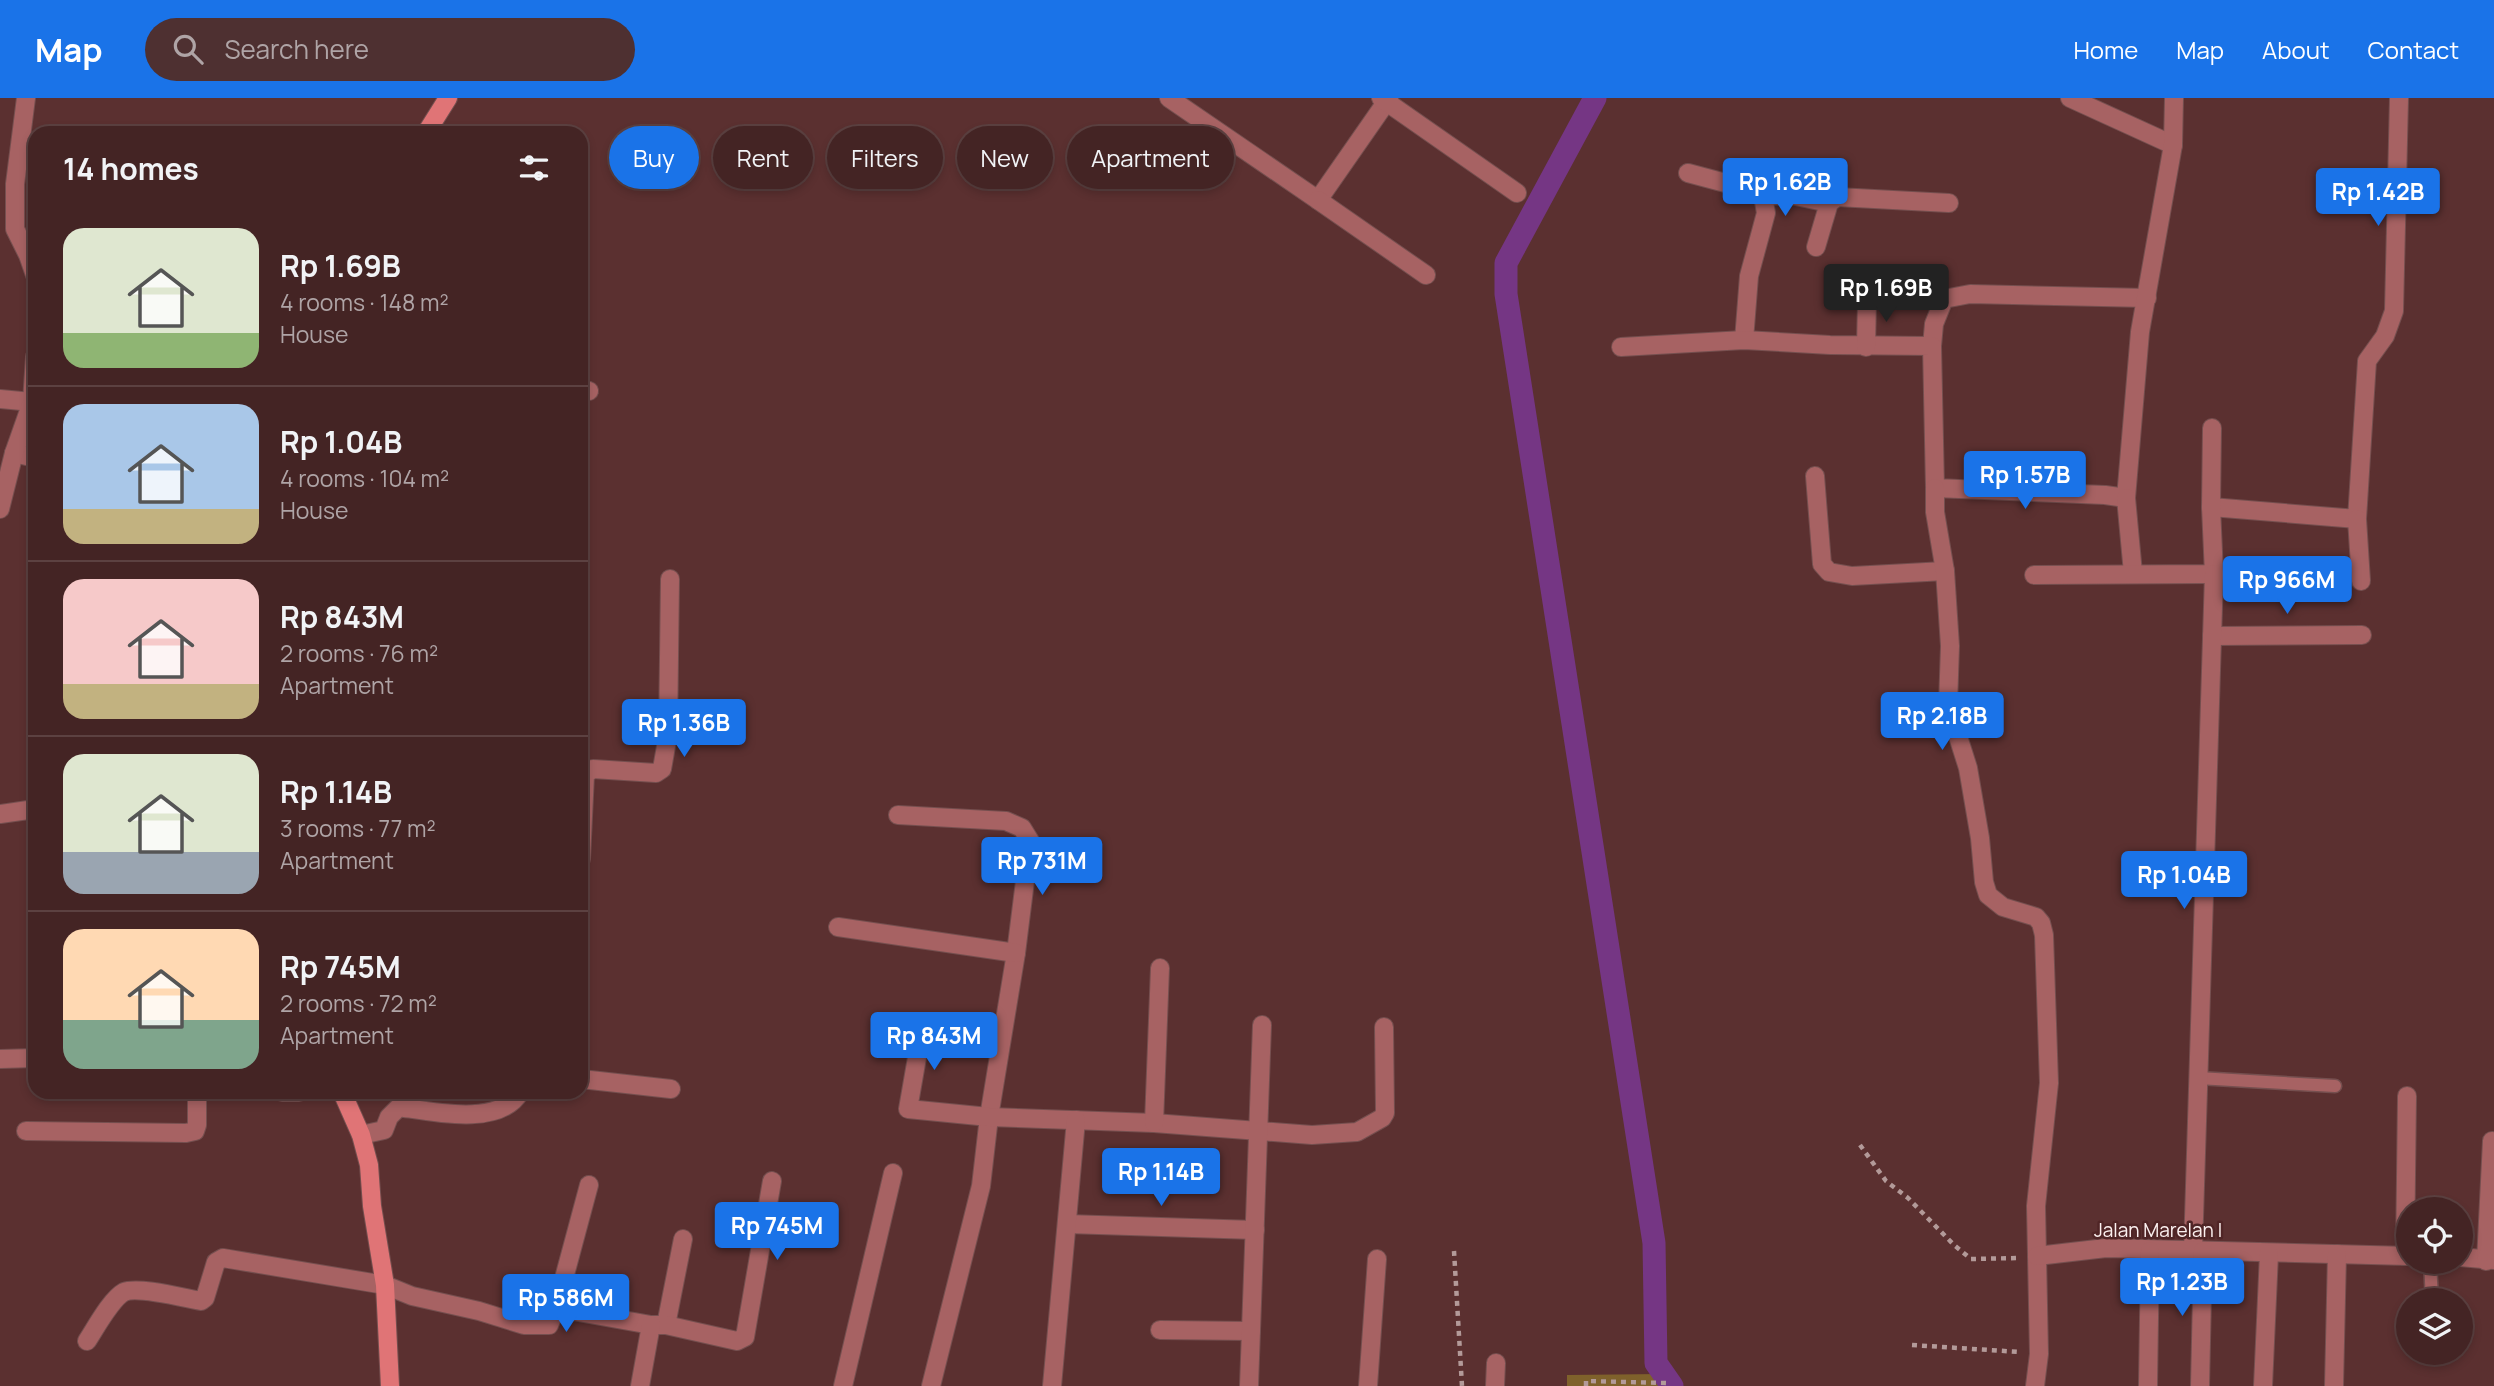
<!DOCTYPE html>
<meta charset="utf-8">
<style>
:root{--surface:#442424;--page:#4e3031;--text:#f1f3f6;--muted:#afa4a6;--line:#5c4141;--accent:#1a73e8}
body{margin:0;font-family:Manrope,sans-serif;background:var(--page);color:var(--text);height:100vh;display:flex;flex-direction:column;font-size:26px;white-space:nowrap}
*{box-sizing:border-box;margin:0}
p{font-size:23px;color:var(--muted)}
.icon{flex:none;width:38px;height:38px;fill:none;stroke:currentColor;stroke-width:2;stroke-linecap:round;stroke-linejoin:round}
.map{position:relative;flex:1;overflow:hidden}
.panel{position:absolute;left:28px;top:28px;width:560px;height:973px;display:flex;flex-direction:column;background:var(--surface);border-radius:21px;box-shadow:0 4px 10px #0003,0 0 0 2px var(--line)}
.panel>*{flex:none}
.top-card{position:absolute;left:609px;top:28px;width:665px;height:63px;display:flex;gap:14px}
.controls{position:absolute;left:2396px;top:1099px;display:grid;gap:14px}
.controls a{display:grid;place-items:center;width:77px;height:77px;border-radius:50%;background:var(--surface);box-shadow:0 4px 10px #0003,0 0 0 2px var(--line);font-size:35px}
.price{position:absolute;translate:-50% -60px;padding:0 16px;border-radius:7px;background:var(--accent);color:#fff;font-size:23px;line-height:46px;filter:drop-shadow(0 2px 4px #0008)}
.price::after{content:'';position:absolute;left:50%;top:42px;width:21px;height:16px;margin-left:-10px;background:inherit;clip-path:polygon(0 0,100% 0,50% 100%)}
.price.selected{background:#222;color:#fff}
ul{padding:0;list-style:none}
li{display:flex;align-items:center;gap:21px;height:175px;padding:0 35px}
li+li{border-top:2px solid var(--line)}
li span{display:grid;place-items:center;flex:none;width:196px;height:140px;border-radius:21px;color:#555}
li>.icon{margin-inline-start:auto}
span .icon{width:84px;height:84px;fill:#fffc;stroke-width:1}
li b{font-size:30px}
h2{display:flex;justify-content:space-between;align-items:center;height:84px;padding:0 35px;font-size:30px}
.tag{padding:0 24px;border-radius:32px;background:var(--surface);box-shadow:0 4px 10px #0003,0 0 0 2px var(--line);font-size:24px;line-height:63px}
.tag.selected{background:var(--accent);color:#fff}
header{display:flex;align-items:center;gap:42px;box-sizing:border-box;height:98px;padding:0 35px;background:var(--accent);color:#fff}
header strong{font-size:33px}
nav{display:flex;gap:38px;margin-inline-start:auto;font-size:24px}
.search{width:490px;height:63px;background:var(--page);display:flex;align-items:center;gap:18px;box-sizing:border-box;padding:0 24px;border-radius:38px;color:var(--muted);font-size:26px}
.map>svg:first-child{display:block}
.green{fill:#7f612b}
.lines{fill:none;stroke-linecap:round;stroke-linejoin:round}
.canal{stroke:#753684;stroke-width:23}
.lane-casing{stroke:#754f4f;stroke-width:15}
.street-casing{stroke:#754f4f;stroke-width:20}
.secondary-casing{stroke:#754f4f;stroke-width:20}
.path{stroke:#b39a99;stroke-width:4.5;stroke-dasharray:5 5;stroke-linecap:butt}
.lane{stroke:#a76263;stroke-width:12}
.street{stroke:#a76263;stroke-width:18}
.secondary{stroke:#e07476;stroke-width:18}
.labels{text-anchor:middle;dominant-baseline:central;stroke-width:5;stroke-linejoin:round;paint-order:stroke}
.street-label{font-size:19px;fill:#fcf1f0;stroke:#502526}
</style>
<header>
<strong>Map</strong>
<div class="search"><svg class="icon" aria-label="search" viewBox="0 0 24 24"><circle cx="10" cy="10" r="6"/><path d="M15 15l6 6"/></svg>Search here</div>
<nav><a>Home</a><a>Map</a><a>About</a><a>Contact</a></nav>
</header>
<div class="map">
<svg width="2494" height="1288" viewBox="0 0 2494 1288">
<rect width="100%" height="100%" fill="#5b3030"/>
<polygon class="green" points="1662,1276 1672,1288 1567,1288 1567,1277"/>
<g class="lines">
<polyline class="canal" points="1595,0 1506,165 1506,196 1654,1145 1656,1265 1672,1288"/>
<g class="lane-casing">
<g id="lane">
<polyline points="2198,980 2335,988"/>
<polyline points="2430,1164 2432,1202"/>
</g>
</g>
<g class="street-casing">
<g id="street">
<polyline points="26,0 15,86 15,131 28,157 35,177"/>
<polyline points="1169,0 1318,102 1389,0"/>
<polyline points="1381,0 1517,95"/>
<polyline points="2070,0 2173,47"/>
<polyline points="1688,75 1748,91 1760,95 1763,98 1766,115 1749,178 1744,242"/>
<polyline points="1763,98 1791,97 1829,105"/>
<polyline points="1318,102 1426,177"/>
<polyline points="1816,149 1829,105 1837,99 1949,105"/>
<polyline points="1932,248 1934,226 1944,201 1970,196 2147,200"/>
<polyline points="1621,249 1744,242 1830,247 1932,248 1935,390 2105,397 2126,400 2140,234 2173,47 2174,0"/>
<polyline points="1866,249 1867,203"/>
<polyline points="581,291 589,293"/>
<polyline points="0,301 32,304"/>
<polyline points="14,355 35,360"/>
<polyline points="1815,378 1822,466 1829,474 1852,478 1945,473"/>
<polyline points="1935,390 1935,414 1945,473 1950,548 1948,607 1968,670 1980,740 1984,784 1988,797 2003,809 2036,819 2041,825 2044,837 2049,985 2036,1108 2039,1256 2035,1288"/>
<polyline points="2126,400 2133,475"/>
<polyline points="2211,409 2357,421 2367,263 2385,238 2394,213 2399,0"/>
<polyline points="0,411 14,355 32,304 35,259"/>
<polyline points="2357,421 2361,483"/>
<polyline points="2034,477 2214,476 2211,409 2212,330"/>
<polyline points="2212,538 2362,537"/>
<polyline points="0,716 35,711"/>
<polyline points="898,717 1006,723 1022,730 1030,743 1016,855 989,1019 981,1088 931,1288"/>
<polyline points="581,761 585,676 593,671 656,675 662,671 668,637 670,481"/>
<polyline points="838,829 1016,855"/>
<polyline points="922,931 908,1011 989,1019 1154,1025 1312,1037 1357,1034 1382,1020 1385,1015 1384,929"/>
<polyline points="0,961 35,960"/>
<polyline points="581,981 671,991"/>
<polyline points="282,994 299,994"/>
<polyline points="1154,1025 1160,870"/>
<polyline points="26,1033 186,1035 195,1033 197,1027 197,994"/>
<path d="M361 1037 384 1032 389 1019 399 1009C433 1014 500 1029 520 994"/>
<polyline points="1067,1126 1255,1132"/>
<polyline points="2193,1152 2214,476"/>
<polyline points="2037,1158 2106,1150 2408,1158"/>
<polyline points="2405,1158 2407,998"/>
<polyline points="2460,1159 2494,1162"/>
<polyline points="2486,1163 2492,1043"/>
<polyline points="556,1210 589,1087"/>
<polyline points="666,1227 683,1141"/>
<polyline points="1160,1232 1251,1233"/>
<path d="M87 1243C95 1231 111 1201 124 1194 138 1188 184 1200 201 1203L205 1200 216 1164 223 1160 385 1187 412 1198 479 1213 524 1227H549L556 1210 651 1227H666L737 1243 745 1239 772 1083"/>
<polyline points="640,1288 651,1227"/>
<polyline points="843,1288 893,1075"/>
<polyline points="1052,1288 1076,1022"/>
<polyline points="1249,1288 1262,927"/>
<polyline points="1368,1288 1377,1161"/>
<polyline points="1495,1288 1496,1265"/>
<polyline points="2148,1288 2150,1153"/>
<polyline points="2200,1288 2203,1153"/>
<polyline points="2263,1288 2269,1156"/>
<polyline points="2334,1288 2337,1156"/>
</g>
</g>
<g class="secondary-casing">
<g id="secondary">
<polyline points="426,35 448,0"/>
<polyline points="342,994 361,1037 369,1067 372,1108 385,1187 390,1288"/>
</g>
</g>
<g class="path">
<polyline points="1860,1047 1886,1083 1908,1100 1954,1147 1971,1161 2019,1160"/>
<polyline points="1454,1153 1462,1288"/>
<polyline points="1912,1247 2020,1254"/>
<polyline points="1586,1288 1586,1283 1666,1285 1668,1288"/>
</g>
<use href="#lane" class="lane"/>
<use href="#street" class="street"/>
<use href="#secondary" class="secondary"/>
</g>
<g class="labels">
<g class="street-label">
<text x="2158" y="1132">Jalan Marelan I</text>
</g>
</g>
</svg>
<div class="controls">
<a><svg class="icon" aria-label="locate" viewBox="0 0 24 24"><circle cx="12" cy="12" r="6"/><path d="M12 2v4M12 18v4M2 12h4M18 12h4"/></svg></a>
<a><svg class="icon" aria-label="layers" viewBox="0 0 24 24"><path d="M12 4l9 5-9 5-9-5zM3 14l9 5 9-5"/></svg></a>
</div>
<b class="price" style="left:1785px;top:120px">Rp 1.62B</b>
<b class="price" style="left:2378px;top:130px">Rp 1.42B</b>
<b class="price selected" style="left:1886px;top:226px">Rp 1.69B</b>
<b class="price" style="left:2025px;top:413px">Rp 1.57B</b>
<b class="price" style="left:2287px;top:518px">Rp 966M</b>
<b class="price" style="left:1942px;top:654px">Rp 2.18B</b>
<b class="price" style="left:684px;top:661px">Rp 1.36B</b>
<b class="price" style="left:1042px;top:799px">Rp 731M</b>
<b class="price" style="left:2184px;top:813px">Rp 1.04B</b>
<b class="price" style="left:934px;top:974px">Rp 843M</b>
<b class="price" style="left:1161px;top:1110px">Rp 1.14B</b>
<b class="price" style="left:777px;top:1164px">Rp 745M</b>
<b class="price" style="left:2182px;top:1220px">Rp 1.23B</b>
<b class="price" style="left:566px;top:1236px">Rp 586M</b>
<div class="top-card">
<a class="tag selected">Buy</a>
<a class="tag">Rent</a>
<a class="tag">Filters</a>
<a class="tag">New</a>
<a class="tag">Apartment</a>
</div>
<section class="panel">
<h2>14 homes<svg class="icon" aria-label="filters" viewBox="0 0 24 24"><path d="M4 7h16M4 17h16"/><circle cx="9" cy="7" r="2"/><circle cx="15" cy="17" r="2"/></svg></h2>
<ul>
<li><span style="background:linear-gradient(#dfe7d0 75%,#8fb573 0)"><svg class="icon" aria-label="home" viewBox="0 0 24 24"><path d="M3 11l9-7 9 7M6 9v11h12V9"/></svg></span><div><b>Rp 1.69B</b><p>4 rooms · 148 m²</p><p>House</p></div></li>
<li><span style="background:linear-gradient(#a9c7e8 75%,#c2b280 0)"><svg class="icon" aria-label="home" viewBox="0 0 24 24"><path d="M3 11l9-7 9 7M6 9v11h12V9"/></svg></span><div><b>Rp 1.04B</b><p>4 rooms · 104 m²</p><p>House</p></div></li>
<li><span style="background:linear-gradient(#f6c9c9 75%,#c2b280 0)"><svg class="icon" aria-label="home" viewBox="0 0 24 24"><path d="M3 11l9-7 9 7M6 9v11h12V9"/></svg></span><div><b>Rp 843M</b><p>2 rooms · 76 m²</p><p>Apartment</p></div></li>
<li><span style="background:linear-gradient(#dfe7d0 70%,#9aa5b1 0)"><svg class="icon" aria-label="home" viewBox="0 0 24 24"><path d="M3 11l9-7 9 7M6 9v11h12V9"/></svg></span><div><b>Rp 1.14B</b><p>3 rooms · 77 m²</p><p>Apartment</p></div></li>
<li><span style="background:linear-gradient(#ffd9b3 65%,#7fa58c 0)"><svg class="icon" aria-label="home" viewBox="0 0 24 24"><path d="M3 11l9-7 9 7M6 9v11h12V9"/></svg></span><div><b>Rp 745M</b><p>2 rooms · 72 m²</p><p>Apartment</p></div></li>
</ul>
</section>
</div>
